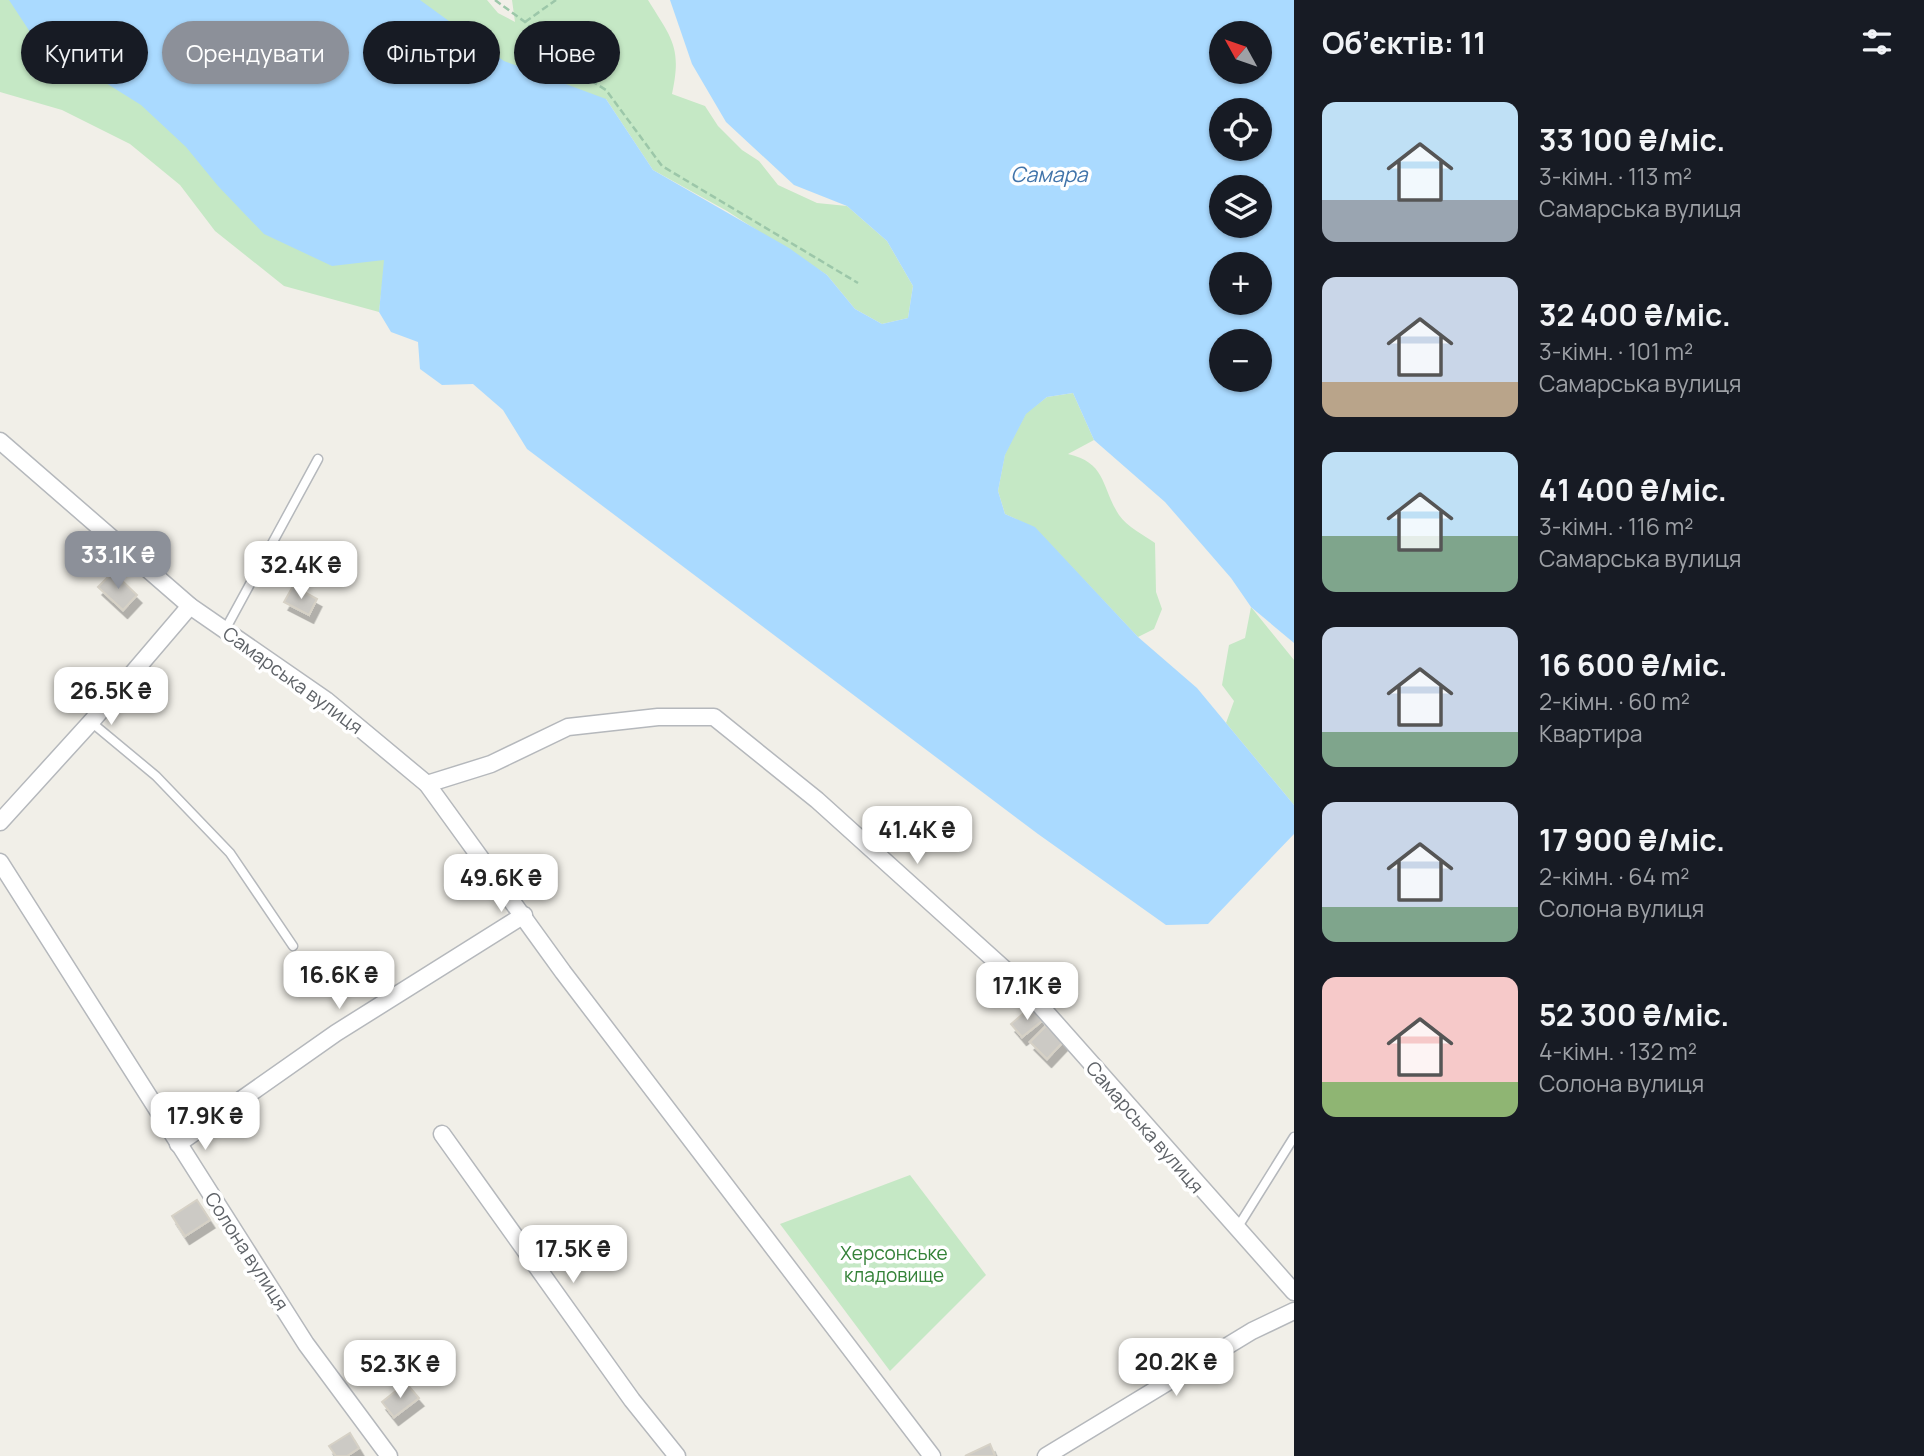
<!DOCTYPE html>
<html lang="uk">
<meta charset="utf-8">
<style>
:root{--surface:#171b24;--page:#20242c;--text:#f1f3f6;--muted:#9ea1a6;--accent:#8c9099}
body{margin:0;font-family:Manrope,sans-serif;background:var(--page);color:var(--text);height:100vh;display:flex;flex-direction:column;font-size:26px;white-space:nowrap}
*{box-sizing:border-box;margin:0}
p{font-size:23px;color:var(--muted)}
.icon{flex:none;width:38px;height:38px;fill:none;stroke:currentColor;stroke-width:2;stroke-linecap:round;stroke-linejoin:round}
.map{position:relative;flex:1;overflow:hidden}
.sheet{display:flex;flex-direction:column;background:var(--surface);width:630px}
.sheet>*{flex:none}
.hud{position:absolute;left:21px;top:21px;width:665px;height:63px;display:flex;gap:14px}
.needle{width:46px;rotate:310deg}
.tools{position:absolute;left:1209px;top:21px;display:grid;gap:14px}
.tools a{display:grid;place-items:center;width:63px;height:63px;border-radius:50%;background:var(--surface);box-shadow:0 2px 5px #0004;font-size:35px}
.price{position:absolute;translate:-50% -60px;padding:0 16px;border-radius:14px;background:#fff;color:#222;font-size:23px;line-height:46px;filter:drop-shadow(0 2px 4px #0008)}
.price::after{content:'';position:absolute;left:50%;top:42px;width:21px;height:16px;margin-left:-10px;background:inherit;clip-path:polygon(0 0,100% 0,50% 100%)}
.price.selected{background:var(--accent);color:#fff}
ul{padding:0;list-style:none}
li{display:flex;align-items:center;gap:21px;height:175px;padding:0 28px}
li span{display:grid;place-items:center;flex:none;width:196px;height:140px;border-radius:14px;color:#555}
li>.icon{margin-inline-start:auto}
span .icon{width:84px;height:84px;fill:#fffc;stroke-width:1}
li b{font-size:30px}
h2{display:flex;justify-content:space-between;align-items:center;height:84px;padding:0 28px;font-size:30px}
.chip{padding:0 24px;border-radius:32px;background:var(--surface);box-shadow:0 2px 5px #0004;font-size:24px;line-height:63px}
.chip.selected{background:var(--accent);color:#fff}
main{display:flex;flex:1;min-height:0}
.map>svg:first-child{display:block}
.green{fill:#c5e8c5}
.water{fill:#aadaff;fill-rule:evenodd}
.building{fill:#cccac5;stroke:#d6d1c6;stroke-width:2;filter:url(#shadow)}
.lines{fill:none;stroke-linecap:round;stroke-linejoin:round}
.service-casing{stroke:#b5b8bc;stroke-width:11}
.minor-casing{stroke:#b5b8bc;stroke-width:19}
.path{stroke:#9cc7a9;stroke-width:2.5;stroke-dasharray:7 3.5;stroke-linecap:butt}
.service{stroke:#fff;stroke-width:8}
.minor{stroke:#fff;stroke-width:16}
.labels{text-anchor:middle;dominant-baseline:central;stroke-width:7;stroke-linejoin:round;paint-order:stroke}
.street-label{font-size:19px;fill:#5f6368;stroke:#fff}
.park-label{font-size:19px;fill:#348238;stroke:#fff}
.water-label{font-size:21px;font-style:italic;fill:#4174aa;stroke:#fff}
</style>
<main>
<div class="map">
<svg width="1294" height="1456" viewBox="0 0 1294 1456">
<defs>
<filter id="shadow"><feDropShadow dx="4.5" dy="8" stdDeviation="0" flood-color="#0004"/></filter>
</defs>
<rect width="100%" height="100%" fill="#f1efe8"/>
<g class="green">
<path d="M0 0H487L498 13 515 22 512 0H648C672 39 682 47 672 94L705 106 718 126 742 150 759 161 778 185 817 203 847 206 887 241 913 286 908 318 882 324 855 309 827 275 727 211 653 170 606 99 385 260 379 312 284 286 215 231 180 185 130 144 62 110 0 92Z"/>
<path d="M1073 393 1094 440 1068 454C1107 463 1101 487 1119 515 1127 527 1144 535 1155 543L1156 592 1162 609 1154 629 1138 637 1035 528 1005 514 998 491 1005 454 1026 413 1047 397Z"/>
<polygon points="1251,607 1294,660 1294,805 1226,723 1234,701 1222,685 1229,645 1245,638"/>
<polygon points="910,1175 986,1275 890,1371 780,1224"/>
</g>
<path class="water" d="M9 0H420L504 61 606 99 653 170 789 248 827 275 855 309 882 324 908 318 913 286 887 241 847 206 794 185 726 122 692 64 670 0H1294V643L1251 607 1231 578 1165 502 1094 440 1073 393 1047 397 1026 414 1005 455 998 491 1005 514 1035 527 1138 637 1197 688 1294 805V834L1208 924 1166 925 1038 834 527 449 503 410 473 384 442 385 420 369 418 342 391 332 379 312 384 260 332 266 264 234 218 186 186 147 141 105 34 38ZM1222 33H1260V72H1222ZM1222 110H1260V149H1222ZM1222 187H1260V226H1222ZM1222 264H1260V303H1222ZM1222 341H1260V380H1222Z"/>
<g class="building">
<polygon points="113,572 137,595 123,610 98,587"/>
<polygon points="293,586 317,599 309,615 284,602"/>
<polygon points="1031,1007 1042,1021 1022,1037 1011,1024"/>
<polygon points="1046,1026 1063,1042 1047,1059 1030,1042"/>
<polygon points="197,1200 210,1220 185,1236 172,1216"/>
<polygon points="406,1383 419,1398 394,1417 382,1402"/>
<polygon points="350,1433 359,1448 347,1456 336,1456 329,1446"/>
<polygon points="990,1444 995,1456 965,1456"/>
</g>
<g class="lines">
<g class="service-casing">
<g id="service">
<polyline points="225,630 318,459"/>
<polyline points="91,722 156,776 230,853 293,946"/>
<polyline points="1236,1230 1294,1137"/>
</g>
</g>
<g class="minor-casing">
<g id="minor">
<polyline points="0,441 190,606 326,700 427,784 563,972 932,1456"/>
<polyline points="427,784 491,764 568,727 658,717 714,717 817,800 1021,984 1294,1292"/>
<polyline points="0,822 91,722 190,606"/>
<polyline points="0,862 306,1344 389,1456"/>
<polyline points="442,1134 632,1400 677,1456"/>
<polyline points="178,1144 336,1033 524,915"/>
<polyline points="1046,1456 1252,1331 1294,1311"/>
</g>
</g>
<g class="path">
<polyline points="495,0 525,22 566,65 606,90 662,166 858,283"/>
<polyline points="525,22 556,0"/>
</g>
<use href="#service" class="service"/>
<use href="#minor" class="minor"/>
</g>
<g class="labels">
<g class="street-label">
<text transform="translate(293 680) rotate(36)">Самарська вулиця</text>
<text transform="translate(1145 1127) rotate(49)">Самарська вулиця</text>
<text transform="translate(247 1251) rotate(57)">Солона вулиця</text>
</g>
<g class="park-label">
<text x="894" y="1253">Херсонське<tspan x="894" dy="22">кладовище</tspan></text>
</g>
<g class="water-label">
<text x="1049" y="174">Самара</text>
</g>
</g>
</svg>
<div class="tools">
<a><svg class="needle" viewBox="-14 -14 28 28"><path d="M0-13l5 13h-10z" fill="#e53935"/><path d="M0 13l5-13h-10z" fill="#9ea1a6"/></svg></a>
<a><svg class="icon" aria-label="locate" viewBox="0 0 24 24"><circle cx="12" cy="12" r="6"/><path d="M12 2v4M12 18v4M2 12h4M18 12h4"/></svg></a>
<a><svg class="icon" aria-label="layers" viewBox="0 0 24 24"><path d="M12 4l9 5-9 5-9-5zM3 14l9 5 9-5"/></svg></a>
<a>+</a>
<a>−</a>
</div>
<b class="price selected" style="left:118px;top:591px">33.1K ₴</b>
<b class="price" style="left:301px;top:601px">32.4K ₴</b>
<b class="price" style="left:111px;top:727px">26.5K ₴</b>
<b class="price" style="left:917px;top:866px">41.4K ₴</b>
<b class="price" style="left:501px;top:914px">49.6K ₴</b>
<b class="price" style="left:339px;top:1011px">16.6K ₴</b>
<b class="price" style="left:1027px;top:1022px">17.1K ₴</b>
<b class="price" style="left:205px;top:1152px">17.9K ₴</b>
<b class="price" style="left:573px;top:1285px">17.5K ₴</b>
<b class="price" style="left:1176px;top:1398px">20.2K ₴</b>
<b class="price" style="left:400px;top:1400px">52.3K ₴</b>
<div class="hud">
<a class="chip">Купити</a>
<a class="chip selected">Орендувати</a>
<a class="chip">Фільтри</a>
<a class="chip">Нове</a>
</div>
</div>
<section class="sheet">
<h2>Об’єктів: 11<svg class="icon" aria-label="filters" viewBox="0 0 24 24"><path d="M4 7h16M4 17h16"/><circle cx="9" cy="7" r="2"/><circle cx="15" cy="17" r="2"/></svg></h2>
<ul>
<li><span style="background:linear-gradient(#bfe0f5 70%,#9aa5b1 0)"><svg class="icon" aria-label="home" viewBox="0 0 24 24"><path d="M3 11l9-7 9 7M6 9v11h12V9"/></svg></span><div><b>33 100 ₴/міс.</b><p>3-кімн. · 113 m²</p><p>Самарська вулиця</p></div></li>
<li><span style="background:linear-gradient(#c9d6e8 75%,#b9a48a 0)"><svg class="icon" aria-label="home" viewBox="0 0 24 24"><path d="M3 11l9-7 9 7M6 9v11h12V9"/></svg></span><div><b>32 400 ₴/міс.</b><p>3-кімн. · 101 m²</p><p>Самарська вулиця</p></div></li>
<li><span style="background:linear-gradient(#bfe0f5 60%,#7fa58c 0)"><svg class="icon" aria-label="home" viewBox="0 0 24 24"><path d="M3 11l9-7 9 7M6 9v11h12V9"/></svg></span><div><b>41 400 ₴/міс.</b><p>3-кімн. · 116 m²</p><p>Самарська вулиця</p></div></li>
<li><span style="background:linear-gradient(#c9d6e8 75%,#7fa58c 0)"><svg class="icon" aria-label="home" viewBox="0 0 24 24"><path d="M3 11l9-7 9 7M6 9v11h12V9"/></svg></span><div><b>16 600 ₴/міс.</b><p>2-кімн. · 60 m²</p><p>Квартира</p></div></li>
<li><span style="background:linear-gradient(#c9d6e8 75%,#7fa58c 0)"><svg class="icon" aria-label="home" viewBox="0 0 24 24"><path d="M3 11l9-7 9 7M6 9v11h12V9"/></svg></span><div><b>17 900 ₴/міс.</b><p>2-кімн. · 64 m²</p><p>Солона вулиця</p></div></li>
<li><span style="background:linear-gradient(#f6c9c9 75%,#8fb573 0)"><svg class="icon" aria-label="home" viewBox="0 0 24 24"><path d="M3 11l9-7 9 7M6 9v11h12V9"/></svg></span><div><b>52 300 ₴/міс.</b><p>4-кімн. · 132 m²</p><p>Солона вулиця</p></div></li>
</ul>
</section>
</main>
